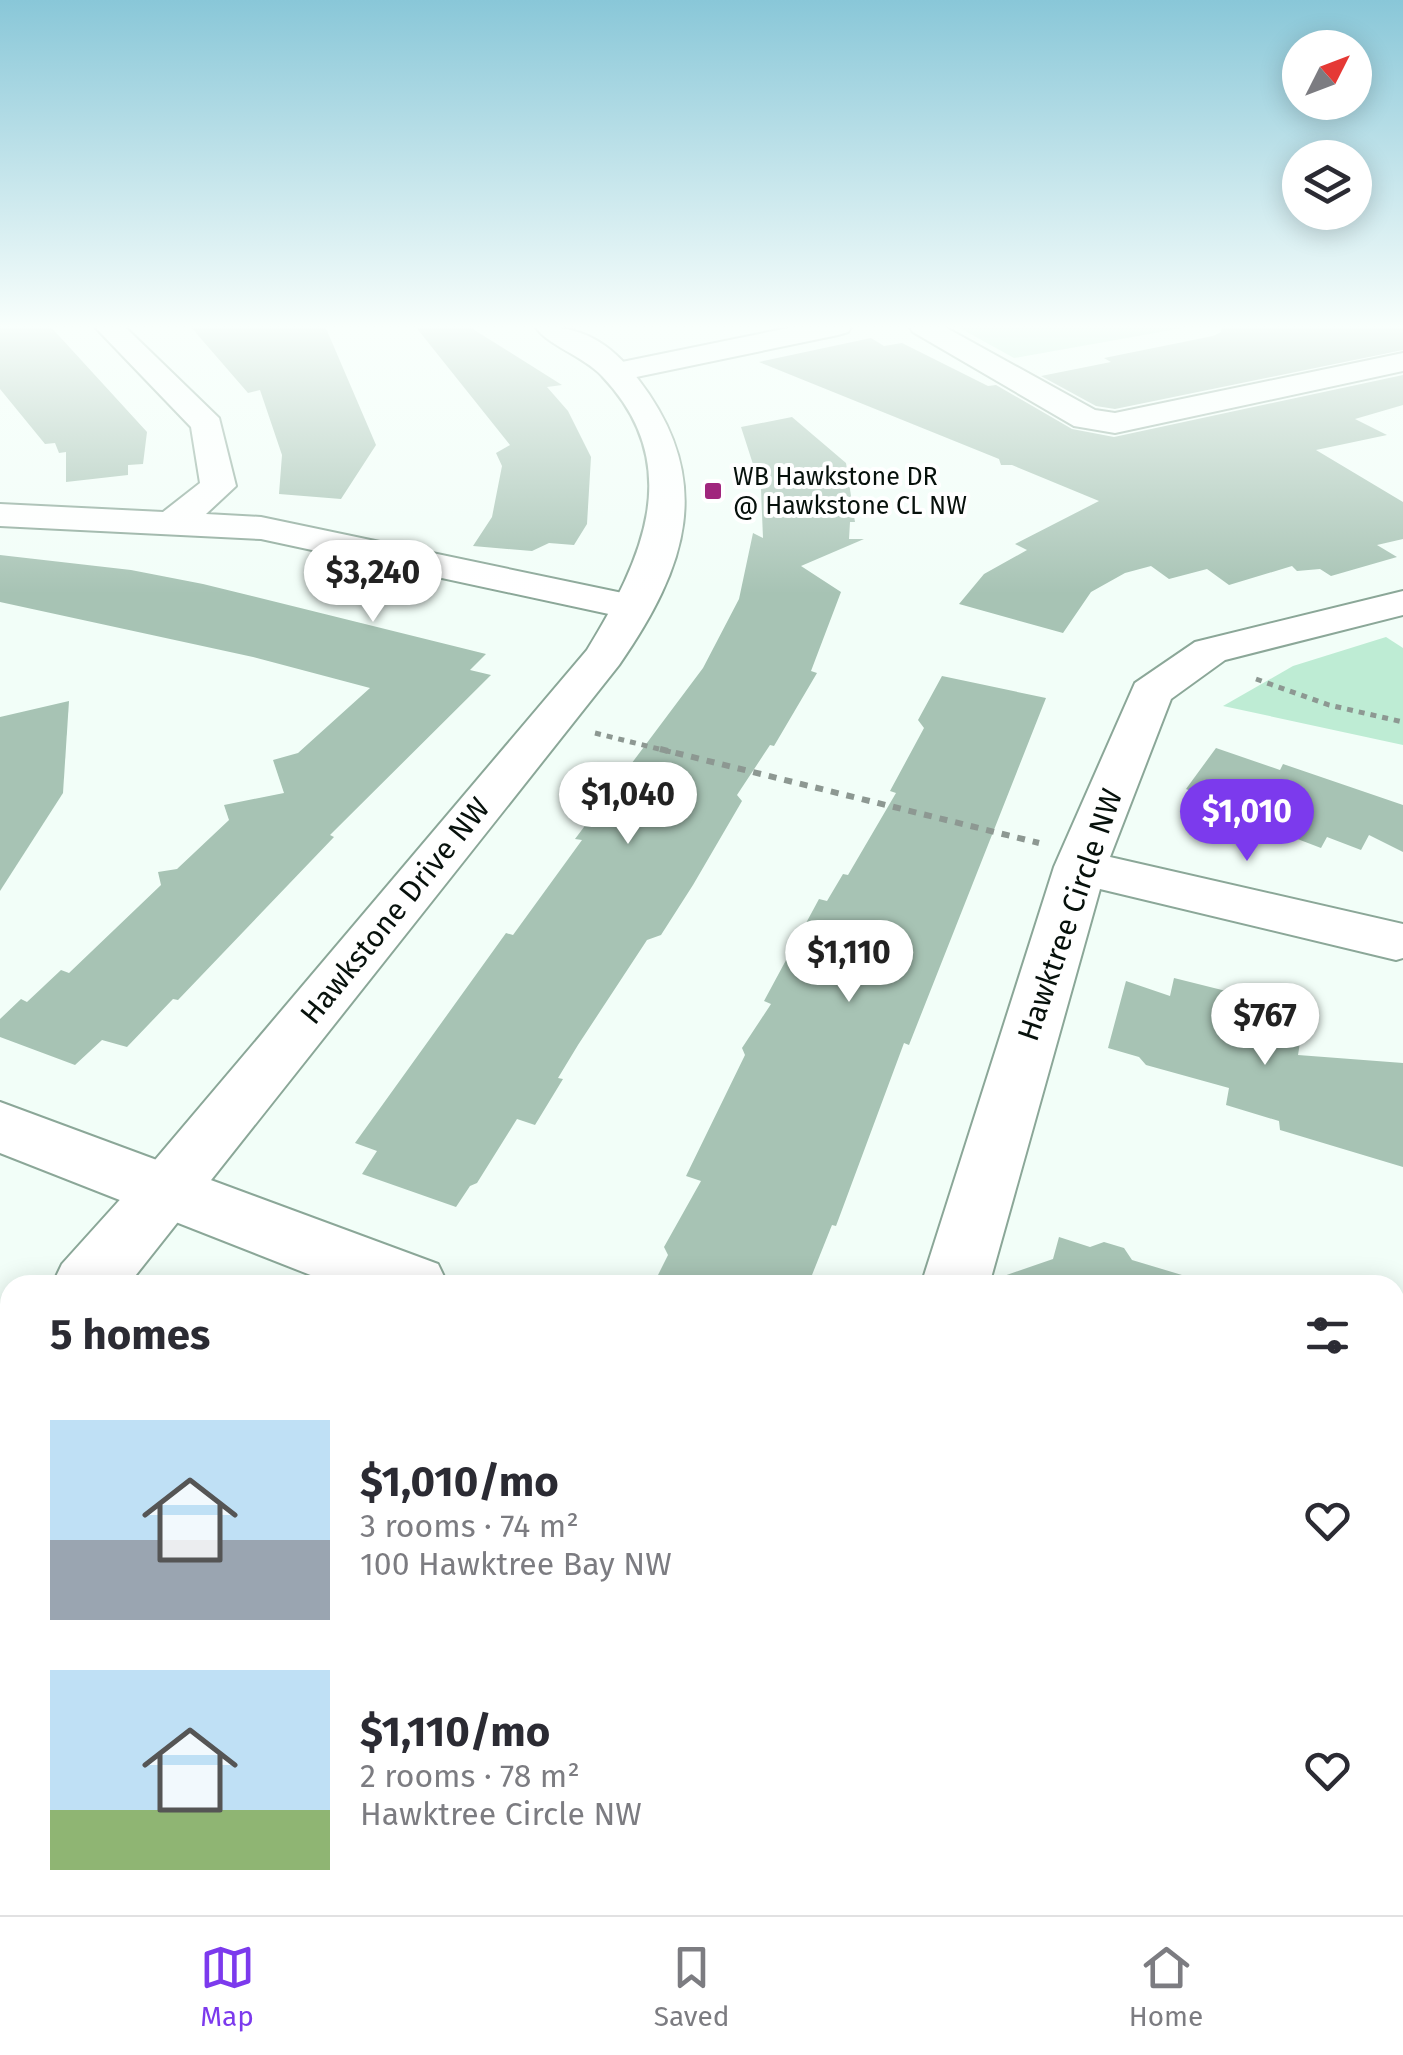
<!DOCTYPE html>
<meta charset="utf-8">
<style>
:root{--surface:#fff;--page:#f2f2f3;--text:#2b2b33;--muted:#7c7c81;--line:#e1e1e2;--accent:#7c3aed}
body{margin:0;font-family:"Fira Sans",sans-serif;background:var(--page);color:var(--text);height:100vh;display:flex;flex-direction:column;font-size:38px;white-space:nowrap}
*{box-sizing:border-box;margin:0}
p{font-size:32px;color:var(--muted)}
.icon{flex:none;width:55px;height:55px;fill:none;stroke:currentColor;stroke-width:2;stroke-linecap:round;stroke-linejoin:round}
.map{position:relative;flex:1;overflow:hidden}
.side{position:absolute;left:0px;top:1275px;width:1405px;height:640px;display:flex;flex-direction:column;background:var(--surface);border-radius:30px 30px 0 0;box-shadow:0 5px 25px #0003}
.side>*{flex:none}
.needle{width:65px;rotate:48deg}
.fabs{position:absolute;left:1282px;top:30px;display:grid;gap:20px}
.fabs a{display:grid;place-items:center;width:90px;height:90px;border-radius:50%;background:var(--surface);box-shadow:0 5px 25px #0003;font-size:50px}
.price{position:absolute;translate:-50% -85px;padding:0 22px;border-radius:35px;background:#fff;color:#222;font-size:32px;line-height:65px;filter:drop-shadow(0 2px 5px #0008)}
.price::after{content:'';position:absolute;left:50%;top:60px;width:30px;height:22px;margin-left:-15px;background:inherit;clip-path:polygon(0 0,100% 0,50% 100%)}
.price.on{background:var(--accent);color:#fff}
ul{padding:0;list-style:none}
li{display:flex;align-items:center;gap:30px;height:250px;padding:0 50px}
li span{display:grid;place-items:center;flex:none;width:280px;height:200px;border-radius:0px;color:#555}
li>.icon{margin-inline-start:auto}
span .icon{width:120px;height:120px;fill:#fffc;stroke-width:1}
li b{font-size:42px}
h2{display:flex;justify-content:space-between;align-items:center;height:120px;padding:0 50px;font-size:42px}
.menu{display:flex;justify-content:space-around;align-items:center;height:140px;border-top:2px solid var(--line);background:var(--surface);font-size:28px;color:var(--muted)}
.menu a{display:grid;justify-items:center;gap:5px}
.menu .on{color:var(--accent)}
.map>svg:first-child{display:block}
.green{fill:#beecd4}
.building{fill:#a7c3b4}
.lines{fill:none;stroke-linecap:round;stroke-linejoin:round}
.lane-casing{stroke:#8ba798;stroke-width:3}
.street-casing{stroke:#8ba798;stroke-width:4}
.secondary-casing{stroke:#8ba798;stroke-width:4}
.path-far1{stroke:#8d9892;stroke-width:5;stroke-dasharray:6 6;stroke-linecap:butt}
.path{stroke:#8d9892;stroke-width:6;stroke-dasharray:8 8;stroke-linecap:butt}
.lane{fill:#fff;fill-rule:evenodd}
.street{fill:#fff;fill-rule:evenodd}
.secondary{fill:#fff;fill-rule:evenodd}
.poi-dot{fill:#a0267d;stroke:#fff;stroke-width:4}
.labels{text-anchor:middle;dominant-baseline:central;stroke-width:8;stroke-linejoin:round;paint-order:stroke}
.far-poi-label{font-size:25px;fill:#07110c;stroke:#fff;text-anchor:start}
.street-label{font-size:30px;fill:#07110c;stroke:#fff}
</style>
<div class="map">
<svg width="1403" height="1915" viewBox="0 0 1403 1915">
<rect width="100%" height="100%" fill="#f2fef8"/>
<g class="green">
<polygon points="956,326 1194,326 1014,358"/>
<polygon points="1386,637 1403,648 1403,745 1223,706 1293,666"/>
</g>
<g class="building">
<polygon points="0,326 50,326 147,432 143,464 128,465 128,475 66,482 66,452 59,453 55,443 45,444 0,389"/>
<polygon points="190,326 325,326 376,445 341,499 279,494 282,455 260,390 248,393"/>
<polygon points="415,326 468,326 562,385 547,387 568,411 591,457 587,524 574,545 549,543 532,551 473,546 492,517 502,466 496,453 510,445"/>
<polygon points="1222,326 1403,326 1403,350 1115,409 1096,406 1041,376 1111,362 1104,358 1213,336 1221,332"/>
<polygon points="871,338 884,346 902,343 988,386 996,385 1072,429 1114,437 1403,375 1403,405 1355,419 1387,435 1316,450 1403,502 1403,539 1377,545 1397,557 1331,576 1320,569 1297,571 1292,566 1229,585 1207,569 1169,579 1151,566 1125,573 1091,592 1063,633 959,604 984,574 1027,550 1015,544 1099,501 1012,465 1001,465 999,459 759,362"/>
<polygon points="792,417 846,463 855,522 850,522 849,539 864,539 801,566 841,592 811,671 817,673 774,746 770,745 737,795 742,801 693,885 661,935 647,940 578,1045 558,1078 563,1079 535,1125 517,1119 477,1183 470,1186 456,1207 362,1174 377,1151 355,1143 506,933 513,935 582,840 575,839 703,668 739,599 753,533 763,538 761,489 741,427"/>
<polygon points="0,555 131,570 203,584 486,654 470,670 491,675 330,835 334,837 178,1000 173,999 127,1047 102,1040 75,1065 0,1037 0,1019 21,999 27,1002 61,970 69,973 161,885 158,872 177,869 229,820 224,805 284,793 273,760 298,753 370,688 253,657 0,602"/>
<polygon points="942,676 1046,698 909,1045 904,1043 836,1226 832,1225 808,1285 653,1285 668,1255 664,1247 701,1181 686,1176 745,1055 742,1048 771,1004 764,1001 819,899 827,901 843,874 848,875 896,793 890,791 924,728 918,720"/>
<polygon points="69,701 63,793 0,891 0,717"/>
<polygon points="1216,748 1280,770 1283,764 1403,805 1403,852 1369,835 1361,850 1327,837 1321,848 1261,825 1251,842 1202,824 1217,802 1186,789"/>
<polygon points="1174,978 1230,992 1227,1009 1302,1030 1298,1055 1403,1063 1403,1167 1280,1130 1279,1121 1226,1105 1229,1088 1146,1065 1139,1057 1108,1048 1126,981 1170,996"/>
<polygon points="1059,1237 1090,1247 1104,1242 1124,1248 1132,1260 1182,1275 1181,1285 1000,1285 998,1278 1053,1259"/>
</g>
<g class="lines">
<g class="lane-casing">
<polygon id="lane" points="0,1525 10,1529 10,1569 0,1565"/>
</g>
<g class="street-casing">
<g id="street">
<polygon points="94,326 124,326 219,418 236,486 206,514 261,517 632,595 646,598 652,607 646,616 632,619 261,539 0,526 0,504 163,512 200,483 191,427"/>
<polygon points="798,326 852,326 848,332 838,335 617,381 606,379 602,372 606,365 617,363"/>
<polygon points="909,326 943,326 1095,410 1115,413 1403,353 1403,371 1115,433 1074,426 913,332"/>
<polygon points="1403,591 1403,615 1225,660 1171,699 1110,857 1403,924 1403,958 1396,960 1100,889 989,1285 921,1285 1054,867 1135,683 1195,642"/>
<polygon points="0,1102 438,1264 448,1285 336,1285 0,1153"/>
<polygon points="1395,1625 1403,1628 1403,1712 1395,1709"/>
</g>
</g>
<g class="secondary-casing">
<g id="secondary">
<path d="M535 326C581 326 609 341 638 379 716 480 687 567 619 665L128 1285H52L62 1264 144 1173 587 650C642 560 687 465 602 376 585 357 545 344 535 326Z"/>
<polygon points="10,1340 10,1415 0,1419 0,1343"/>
</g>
</g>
<g class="path-far1">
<polyline points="1256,679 1329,705 1403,722"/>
<polyline points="595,733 671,752"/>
</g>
<polyline class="path" points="660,749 1039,843"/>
<use href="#lane" class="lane"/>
<use href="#street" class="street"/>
<use href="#secondary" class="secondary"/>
</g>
<linearGradient id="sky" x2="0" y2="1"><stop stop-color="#89c7d8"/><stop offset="0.55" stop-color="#f9fffc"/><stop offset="1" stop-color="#f9fffc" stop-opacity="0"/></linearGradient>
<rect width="1403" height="594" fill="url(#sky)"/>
<rect class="poi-dot" x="703" y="481" width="20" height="20" rx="5"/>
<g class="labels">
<g class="far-poi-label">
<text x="733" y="477">WB Hawkstone DR<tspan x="733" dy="29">@ Hawkstone CL NW</tspan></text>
</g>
<g class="street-label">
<text transform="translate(395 911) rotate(-51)">Hawkstone Drive NW</text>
<text transform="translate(1070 915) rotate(-71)">Hawktree Circle NW</text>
</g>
</g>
</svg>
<div class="fabs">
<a><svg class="needle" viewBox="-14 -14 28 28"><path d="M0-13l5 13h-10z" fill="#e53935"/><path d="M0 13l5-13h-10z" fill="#7c7c81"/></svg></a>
<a><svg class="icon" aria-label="layers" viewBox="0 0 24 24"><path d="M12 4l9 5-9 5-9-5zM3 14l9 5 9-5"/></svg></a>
</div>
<b class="price" style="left:373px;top:625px">$3,240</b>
<b class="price" style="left:628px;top:847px">$1,040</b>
<b class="price on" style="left:1247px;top:864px">$1,010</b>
<b class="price" style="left:849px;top:1005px">$1,110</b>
<b class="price" style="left:1265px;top:1068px">$767</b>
<section class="side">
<h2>5 homes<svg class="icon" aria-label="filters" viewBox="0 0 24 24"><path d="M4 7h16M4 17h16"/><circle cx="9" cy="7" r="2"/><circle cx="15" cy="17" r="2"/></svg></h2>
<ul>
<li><span style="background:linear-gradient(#bfe0f5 60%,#9aa5b1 0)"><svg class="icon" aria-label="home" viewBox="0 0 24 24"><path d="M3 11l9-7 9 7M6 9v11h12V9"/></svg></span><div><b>$1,010/mo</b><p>3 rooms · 74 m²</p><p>100 Hawktree Bay NW</p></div><svg class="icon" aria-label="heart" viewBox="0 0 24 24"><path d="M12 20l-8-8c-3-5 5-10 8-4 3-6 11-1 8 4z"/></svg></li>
<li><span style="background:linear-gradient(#bfe0f5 70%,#8fb573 0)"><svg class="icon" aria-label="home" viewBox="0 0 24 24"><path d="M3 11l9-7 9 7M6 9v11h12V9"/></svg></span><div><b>$1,110/mo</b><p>2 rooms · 78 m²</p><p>Hawktree Circle NW</p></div><svg class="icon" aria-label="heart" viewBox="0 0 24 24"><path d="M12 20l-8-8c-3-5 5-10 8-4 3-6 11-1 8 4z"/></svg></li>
</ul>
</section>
</div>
<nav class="menu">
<a class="on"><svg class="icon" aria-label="map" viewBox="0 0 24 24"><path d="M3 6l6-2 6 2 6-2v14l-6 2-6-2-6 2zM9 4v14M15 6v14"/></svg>Map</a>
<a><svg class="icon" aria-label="saved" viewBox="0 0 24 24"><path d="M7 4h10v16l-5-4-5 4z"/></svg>Saved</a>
<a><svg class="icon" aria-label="home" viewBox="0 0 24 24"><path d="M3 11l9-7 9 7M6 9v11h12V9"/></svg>Home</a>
</nav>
